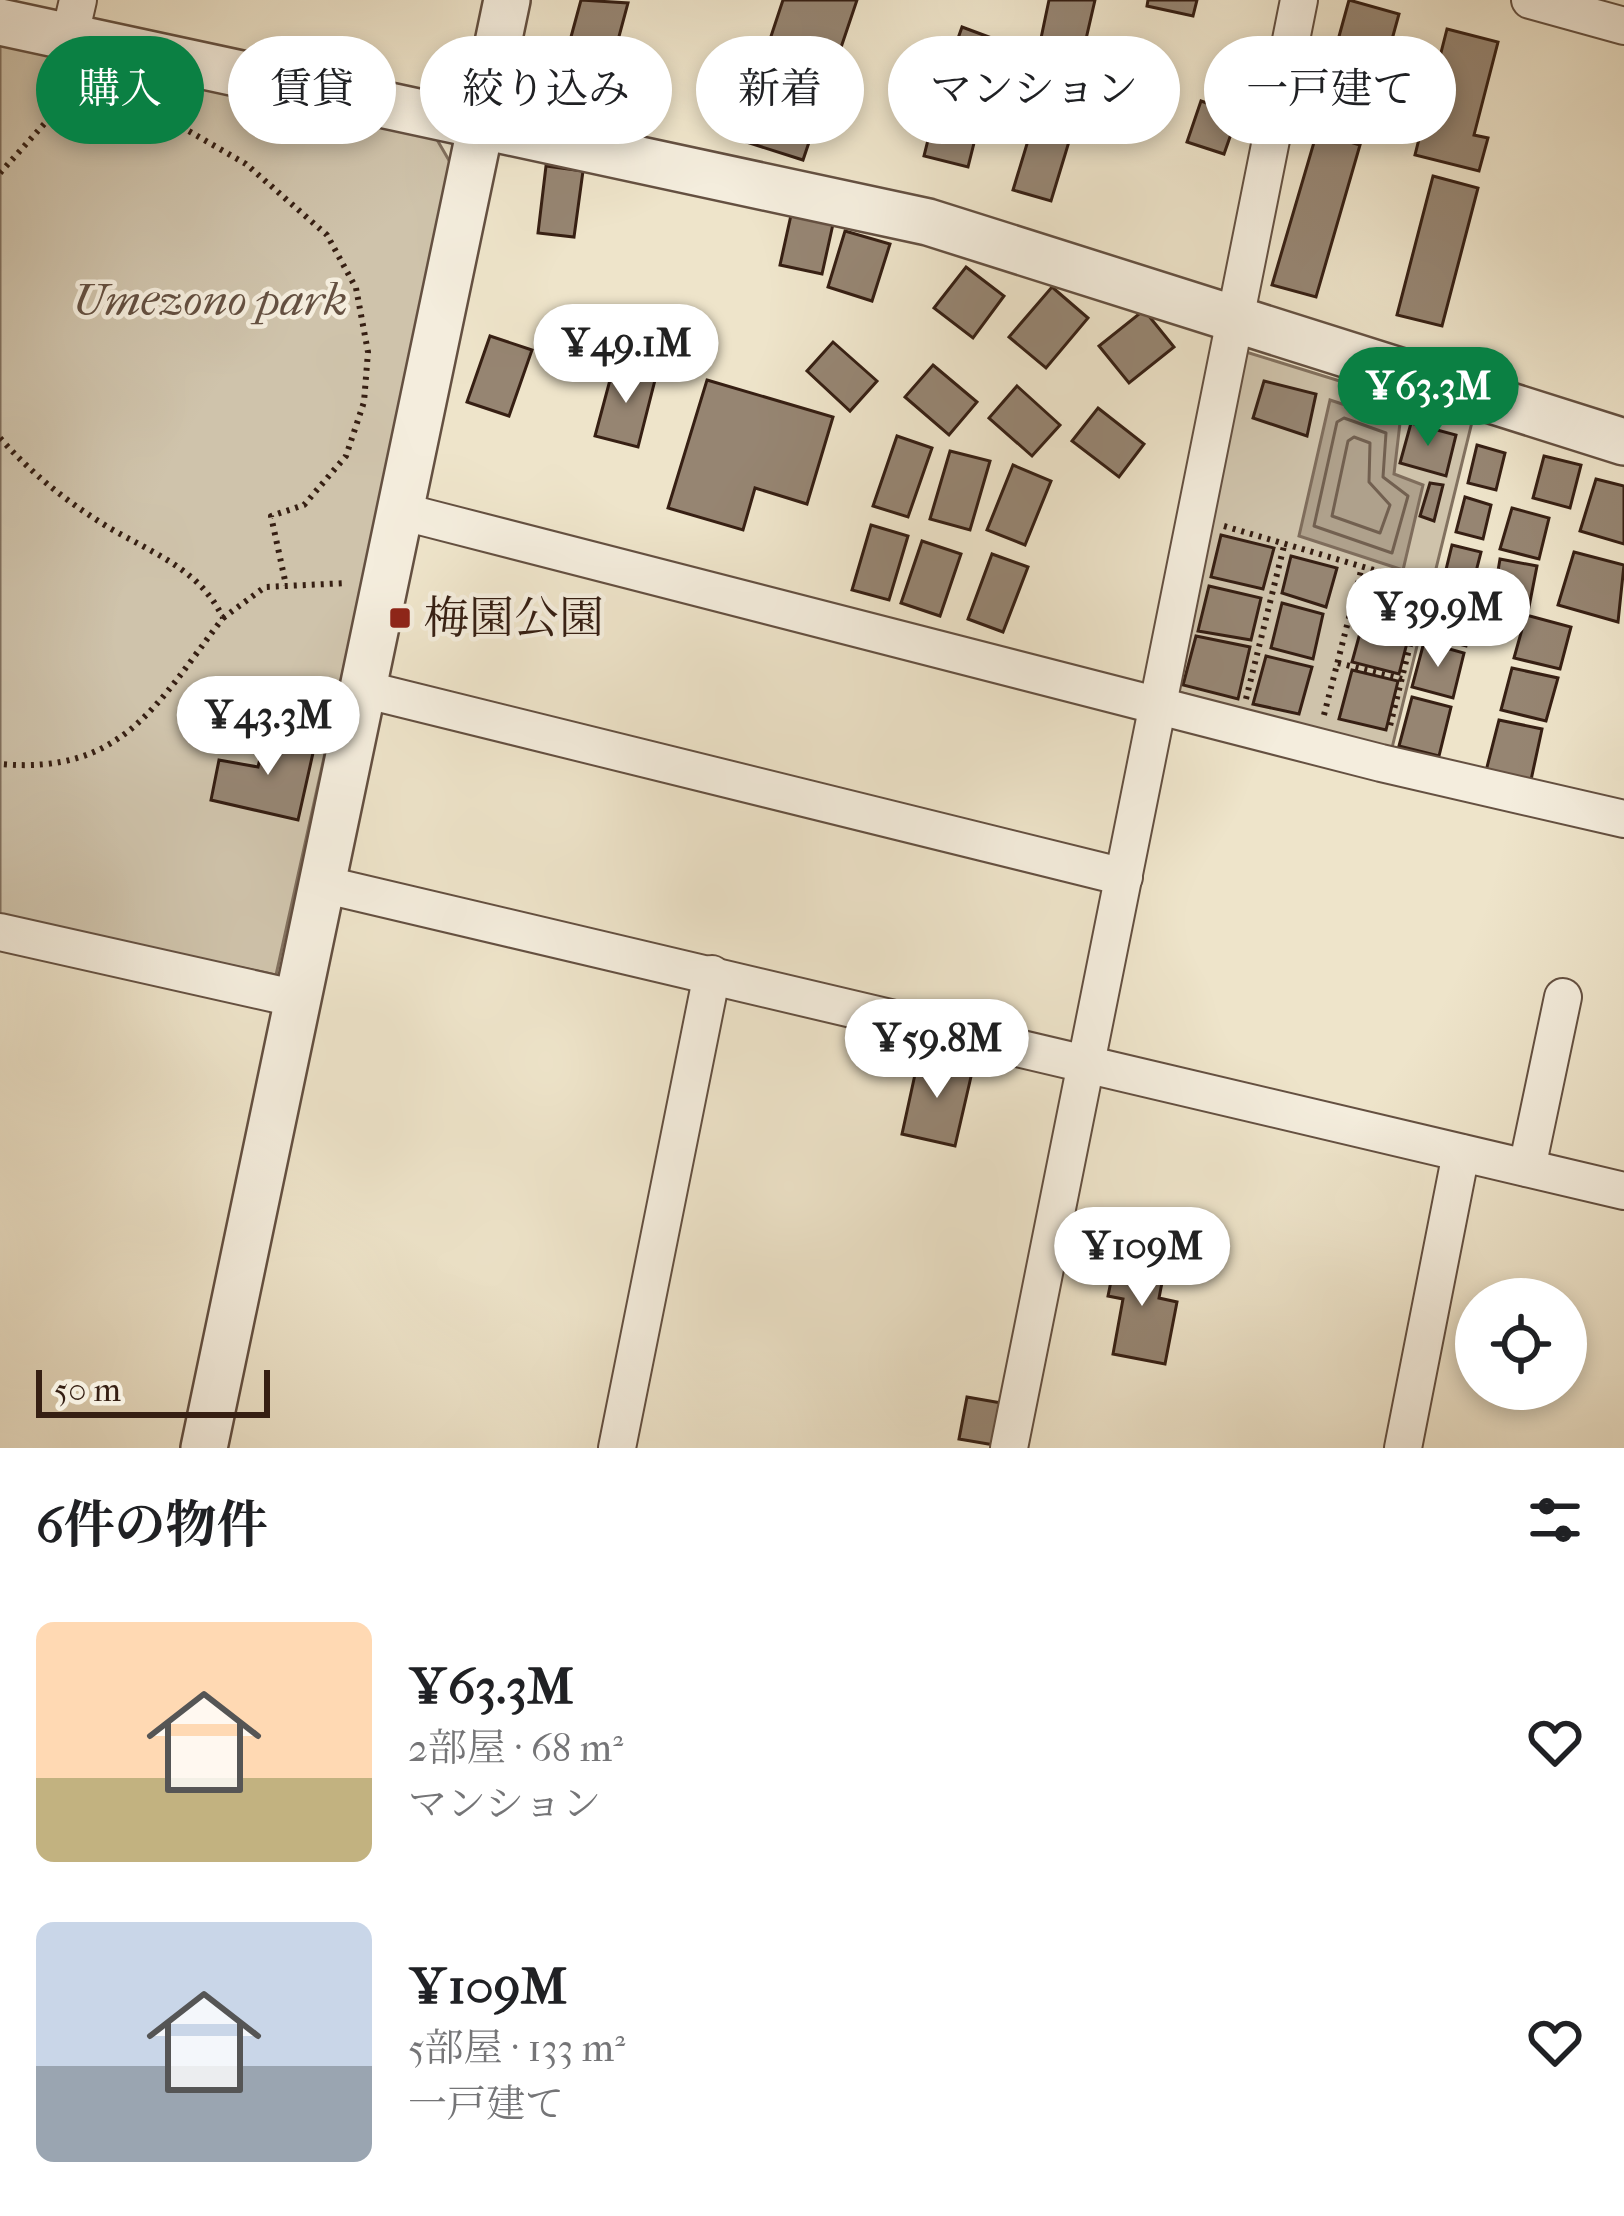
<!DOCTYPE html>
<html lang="ja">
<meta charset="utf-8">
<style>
:root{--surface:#fff;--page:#f6f6f6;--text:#202124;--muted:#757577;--accent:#0b8043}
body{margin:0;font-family:"IM FELL French Canon","Noto Serif JP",serif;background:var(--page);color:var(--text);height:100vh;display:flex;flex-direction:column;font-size:45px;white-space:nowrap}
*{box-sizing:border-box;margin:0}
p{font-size:39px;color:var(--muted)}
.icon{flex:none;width:66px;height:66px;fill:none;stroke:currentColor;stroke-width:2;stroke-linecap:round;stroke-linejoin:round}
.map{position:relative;height:1448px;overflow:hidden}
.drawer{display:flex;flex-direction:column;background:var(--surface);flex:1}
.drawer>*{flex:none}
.hud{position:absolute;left:36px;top:36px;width:1554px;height:108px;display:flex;gap:24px}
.fabs{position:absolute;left:1455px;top:1278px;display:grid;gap:24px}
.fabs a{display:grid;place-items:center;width:132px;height:132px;border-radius:50%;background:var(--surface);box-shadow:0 6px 18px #0003;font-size:60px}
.scale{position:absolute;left:36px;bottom:30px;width:234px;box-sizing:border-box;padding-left:12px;border:6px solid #361f13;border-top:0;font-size:33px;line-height:42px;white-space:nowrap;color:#361f13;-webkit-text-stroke:9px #f4eddd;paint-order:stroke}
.price{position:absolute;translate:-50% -102px;padding:0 27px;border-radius:42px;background:#fff;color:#222;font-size:39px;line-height:78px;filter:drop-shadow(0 3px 6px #0008)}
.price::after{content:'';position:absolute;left:50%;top:72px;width:36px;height:27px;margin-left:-18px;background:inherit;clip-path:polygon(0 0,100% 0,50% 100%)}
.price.active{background:var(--accent);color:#fff}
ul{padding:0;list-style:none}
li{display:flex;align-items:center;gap:36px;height:300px;padding:0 36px}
li span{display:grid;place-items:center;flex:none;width:336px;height:240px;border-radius:18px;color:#555}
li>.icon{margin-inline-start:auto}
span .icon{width:144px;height:144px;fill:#fffc;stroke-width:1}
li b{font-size:51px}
h2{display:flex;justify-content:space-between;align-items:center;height:144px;padding:0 36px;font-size:51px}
.pill{padding:0 42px;border-radius:54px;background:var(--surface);box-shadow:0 6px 18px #0003;font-size:42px;line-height:108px}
.pill.active{background:var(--accent);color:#fff}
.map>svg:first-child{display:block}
.green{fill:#cfc3ab;stroke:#82715f;stroke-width:3}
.water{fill:#afa18c;stroke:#7f6d5c;stroke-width:3}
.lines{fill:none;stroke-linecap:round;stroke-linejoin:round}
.shore{stroke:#726050;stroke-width:3}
.building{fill:#968572;stroke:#361f13;stroke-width:3}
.minor-casing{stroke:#645041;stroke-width:40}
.tertiary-casing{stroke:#645041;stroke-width:50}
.path{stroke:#361f13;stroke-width:6;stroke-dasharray:3 6;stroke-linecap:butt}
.minor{stroke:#f4eddd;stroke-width:36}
.tertiary{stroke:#f4eddd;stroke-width:45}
.poi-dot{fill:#8f2418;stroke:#f4eddd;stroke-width:4.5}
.labels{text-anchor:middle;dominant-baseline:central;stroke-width:9;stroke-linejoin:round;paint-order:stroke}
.park-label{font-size:45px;font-style:italic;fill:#645041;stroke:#f4eddd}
.poi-label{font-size:45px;fill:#361f13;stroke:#f4eddd;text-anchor:start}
</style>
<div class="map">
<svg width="1624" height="1448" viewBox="0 0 1624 1448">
<rect width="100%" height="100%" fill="#eee4ca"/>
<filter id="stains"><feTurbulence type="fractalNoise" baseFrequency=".00167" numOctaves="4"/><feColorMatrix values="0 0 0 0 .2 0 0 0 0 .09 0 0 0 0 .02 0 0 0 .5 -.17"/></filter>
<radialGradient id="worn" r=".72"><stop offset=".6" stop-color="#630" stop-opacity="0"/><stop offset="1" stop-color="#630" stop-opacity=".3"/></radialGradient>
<g class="green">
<polygon points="0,39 432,131 454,169 276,975 0,917"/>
<polygon points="1246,352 1472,422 1391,752 1175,691"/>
</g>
<polygon class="water" points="1330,400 1400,423 1394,474 1423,485 1403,570 1299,536"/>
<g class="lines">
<g class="shore">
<polygon points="1344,418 1386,433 1383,477 1408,496 1392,553 1314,526 1337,422"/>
<polygon points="1354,437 1370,443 1369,482 1390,505 1380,533 1332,516 1348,441"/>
</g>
</g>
<g class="building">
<polygon points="581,0 628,3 610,70 565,59"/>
<polygon points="783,0 857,0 803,160 737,139"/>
<polygon points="1049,0 1095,0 1083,52 1040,43"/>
<polygon points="1148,0 1197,0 1193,16 1147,6"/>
<polygon points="1349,0 1399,14 1366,134 1316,120"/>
<polygon points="962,27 997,40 980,91 944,78"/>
<polygon points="1447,29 1498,42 1474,135 1488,138 1479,171 1415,155"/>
<polygon points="1052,54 1086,62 1071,128 1037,120"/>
<polygon points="581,72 613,81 602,119 571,111"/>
<polygon points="942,84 986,95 968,167 924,156"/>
<polygon points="1201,101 1238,114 1224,154 1187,142"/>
<polygon points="1033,124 1071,135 1051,201 1013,190"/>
<polygon points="1317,132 1360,145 1316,297 1272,285"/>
<polygon points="546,166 583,171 574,237 538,233"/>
<polygon points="1433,176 1478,188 1442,326 1397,315"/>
<polygon points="793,206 835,215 822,274 780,265"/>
<polygon points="845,231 890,244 872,301 828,287"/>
<polygon points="966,267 1004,296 973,338 934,308"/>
<polygon points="1052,287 1088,318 1046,368 1009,337"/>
<polygon points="1144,310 1174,347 1129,383 1099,346"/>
<polygon points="490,336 532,350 509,416 467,402"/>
<polygon points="833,342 877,381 850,411 807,371"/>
<polygon points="614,365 656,376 638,447 595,436"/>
<polygon points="933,365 977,402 949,435 905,397"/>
<polygon points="707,380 833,417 807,504 755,488 743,530 668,508"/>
<polygon points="1264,381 1316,394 1307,436 1253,418"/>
<polygon points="1017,386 1060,425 1032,456 989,418"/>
<polygon points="1098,408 1144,444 1119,477 1072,441"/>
<polygon points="1411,423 1456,435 1446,476 1400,463"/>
<polygon points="897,436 932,448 908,517 873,506"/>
<polygon points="1477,445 1505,453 1496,490 1468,483"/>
<polygon points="950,451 990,461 970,530 930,519"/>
<polygon points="1544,456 1581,465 1570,508 1533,498"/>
<polygon points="1013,465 1051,481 1025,545 987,530"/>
<polygon points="1596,479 1624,486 1624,544 1580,531"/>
<polygon points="1430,483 1443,485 1434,521 1420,516"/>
<polygon points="1465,497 1491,505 1483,539 1456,532"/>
<polygon points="1512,508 1549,518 1539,559 1500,549"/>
<polygon points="871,525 908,536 889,600 852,590"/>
<polygon points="1221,535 1274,548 1263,589 1211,577"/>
<polygon points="922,541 961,554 940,616 901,603"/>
<polygon points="1452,545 1481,552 1471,591 1443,582"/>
<polygon points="1574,552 1624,565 1618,622 1558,605"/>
<polygon points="992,554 1028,567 1003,632 968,619"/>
<polygon points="1291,556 1337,568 1326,607 1282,593"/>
<polygon points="1500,559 1537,566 1528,612 1492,606"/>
<polygon points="1375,574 1421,587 1410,628 1364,616"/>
<polygon points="1209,586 1261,598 1251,640 1198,631"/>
<polygon points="1435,593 1477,604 1466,646 1425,635"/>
<polygon points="1282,603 1323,614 1313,659 1271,648"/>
<polygon points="1526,615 1571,627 1560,669 1514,658"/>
<polygon points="1363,622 1409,635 1399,674 1352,662"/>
<polygon points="1196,636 1250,647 1238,699 1183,685"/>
<polygon points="1424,642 1464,653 1453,698 1412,687"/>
<polygon points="1266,656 1312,667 1299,714 1253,704"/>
<polygon points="1512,668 1558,678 1546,721 1501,710"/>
<polygon points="1352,670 1398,681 1386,730 1339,719"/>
<polygon points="1412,697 1451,707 1439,756 1399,746"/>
<polygon points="1499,720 1542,729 1531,780 1486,771"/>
<polygon points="267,730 315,744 298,820 211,800 219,760 258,767"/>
<polygon points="919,1056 973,1068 955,1146 902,1134"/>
<polygon points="1117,1252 1166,1262 1159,1298 1177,1302 1165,1364 1113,1354 1123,1299 1108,1296"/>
<polygon points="967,1397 1007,1404 1000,1446 959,1439"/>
</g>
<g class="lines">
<g class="minor-casing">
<g id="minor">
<polyline points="1530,0 1624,26"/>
<polyline points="70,35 78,0"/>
<polyline points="400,511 1381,763 1624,819"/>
<polyline points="363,689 1124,877"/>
<polyline points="322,884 1624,1191"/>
<polyline points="0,932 298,999"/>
<polyline points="1527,1168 1563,997"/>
<polyline points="617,1448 712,974"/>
<polyline points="1009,1448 1299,0"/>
<polyline points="1403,1448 1461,1153"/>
</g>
</g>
<g class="tertiary-casing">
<g id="tertiary">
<polyline points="0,22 928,222 1624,442"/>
<polyline points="204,1448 507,0"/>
</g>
</g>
<g class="path">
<polyline points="0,173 45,123 119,109 187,130 246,164 327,235 356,288 368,352 364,402 346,456 304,505 271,516 286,585"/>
<path d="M0 438C32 474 67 502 108 527 152 553 200 569 223 618 157 704 123 775 0 764"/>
<polyline points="1224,526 1425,585 1389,730"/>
<polyline points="1349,616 1414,632"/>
<polyline points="223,618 265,587 347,583"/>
<polyline points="1338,663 1402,679"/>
<polyline points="1246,699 1284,546"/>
<polyline points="1324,715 1362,567"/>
</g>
<use href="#minor" class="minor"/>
<use href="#tertiary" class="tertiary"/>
</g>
<rect class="poi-dot" x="388" y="606" width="24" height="24" rx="6"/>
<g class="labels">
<g class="park-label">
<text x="210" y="300">Umezono park</text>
</g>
<g class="poi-label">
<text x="424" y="618">梅園公園</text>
</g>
</g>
<rect width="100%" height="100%" filter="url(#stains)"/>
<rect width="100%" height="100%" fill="url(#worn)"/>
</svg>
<div class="fabs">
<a><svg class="icon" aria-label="locate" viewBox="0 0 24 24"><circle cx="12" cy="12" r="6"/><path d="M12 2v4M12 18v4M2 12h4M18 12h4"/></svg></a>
</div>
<div class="scale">50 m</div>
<b class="price" style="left:626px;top:406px">¥49.1M</b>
<b class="price active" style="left:1428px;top:449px">¥63.3M</b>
<b class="price" style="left:1438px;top:670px">¥39.9M</b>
<b class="price" style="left:268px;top:778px">¥43.3M</b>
<b class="price" style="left:937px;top:1101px">¥59.8M</b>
<b class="price" style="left:1142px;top:1309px">¥109M</b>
<div class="hud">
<a class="pill active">購入</a>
<a class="pill">賃貸</a>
<a class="pill">絞り込み</a>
<a class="pill">新着</a>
<a class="pill">マンション</a>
<a class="pill">一戸建て</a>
</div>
</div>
<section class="drawer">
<h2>6件の物件<svg class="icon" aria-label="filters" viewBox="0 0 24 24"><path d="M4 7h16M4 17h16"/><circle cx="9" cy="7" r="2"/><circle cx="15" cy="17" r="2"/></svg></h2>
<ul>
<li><span style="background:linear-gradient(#ffd9b3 65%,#c2b280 0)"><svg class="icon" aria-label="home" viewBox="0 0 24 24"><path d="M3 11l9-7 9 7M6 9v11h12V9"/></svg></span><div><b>¥63.3M</b><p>2部屋 · 68 m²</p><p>マンション</p></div><svg class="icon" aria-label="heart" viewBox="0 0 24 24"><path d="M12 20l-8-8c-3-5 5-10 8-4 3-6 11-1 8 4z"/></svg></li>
<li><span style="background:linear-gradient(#c9d6e8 60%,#9aa5b1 0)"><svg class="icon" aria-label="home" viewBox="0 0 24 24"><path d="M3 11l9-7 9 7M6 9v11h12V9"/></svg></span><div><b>¥109M</b><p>5部屋 · 133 m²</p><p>一戸建て</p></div><svg class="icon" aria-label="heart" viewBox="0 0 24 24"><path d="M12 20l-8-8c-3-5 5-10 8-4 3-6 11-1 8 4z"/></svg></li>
</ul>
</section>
